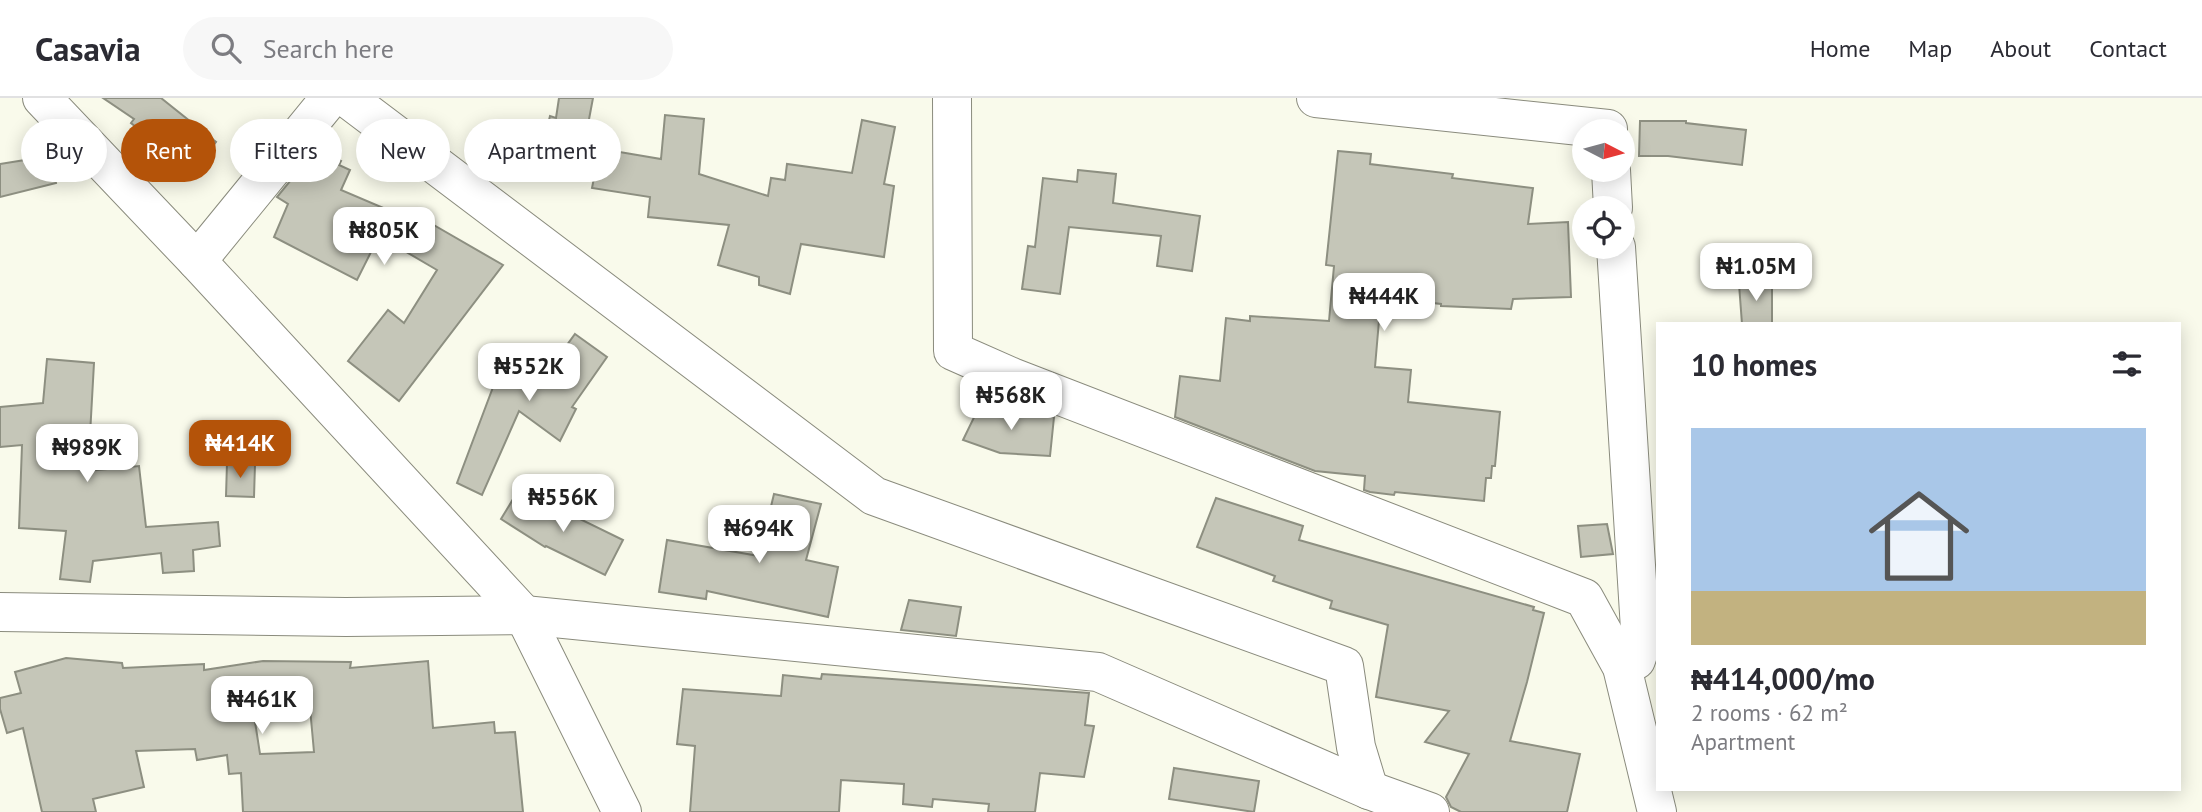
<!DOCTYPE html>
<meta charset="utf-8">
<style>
:root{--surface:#fff;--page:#f7f7f7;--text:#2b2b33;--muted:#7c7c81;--line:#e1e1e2;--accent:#b45309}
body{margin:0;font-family:"PT Sans",sans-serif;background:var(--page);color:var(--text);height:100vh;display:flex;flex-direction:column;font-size:26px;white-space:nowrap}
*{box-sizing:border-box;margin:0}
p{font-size:23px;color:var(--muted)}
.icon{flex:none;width:38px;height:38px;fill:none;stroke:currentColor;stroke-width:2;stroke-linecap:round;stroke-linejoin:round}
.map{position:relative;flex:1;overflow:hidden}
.sheet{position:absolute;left:1656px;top:224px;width:525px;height:469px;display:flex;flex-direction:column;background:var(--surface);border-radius:0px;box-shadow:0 4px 18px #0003}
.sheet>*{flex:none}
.top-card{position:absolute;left:21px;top:21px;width:665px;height:63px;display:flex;gap:14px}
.needle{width:46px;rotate:96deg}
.fabs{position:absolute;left:1572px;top:21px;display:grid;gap:14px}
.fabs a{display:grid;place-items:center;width:63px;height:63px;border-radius:50%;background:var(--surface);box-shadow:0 4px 18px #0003;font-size:35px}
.price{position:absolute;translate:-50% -60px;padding:0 16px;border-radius:14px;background:#fff;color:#222;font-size:23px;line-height:46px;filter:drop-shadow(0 2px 4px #0008)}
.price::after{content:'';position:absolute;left:50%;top:42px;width:21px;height:16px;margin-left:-10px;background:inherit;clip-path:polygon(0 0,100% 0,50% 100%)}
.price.active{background:var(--accent);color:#fff}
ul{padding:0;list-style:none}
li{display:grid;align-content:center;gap:14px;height:371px;padding:0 35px}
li+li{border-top:2px solid var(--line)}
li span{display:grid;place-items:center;height:217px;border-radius:0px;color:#555}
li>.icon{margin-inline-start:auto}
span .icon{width:126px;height:126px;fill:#fffc;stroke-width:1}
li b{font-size:30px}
h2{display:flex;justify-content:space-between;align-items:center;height:84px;padding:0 35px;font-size:30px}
.chip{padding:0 24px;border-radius:32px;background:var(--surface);box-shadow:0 4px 18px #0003;font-size:24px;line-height:63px}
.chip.active{background:var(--accent);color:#fff}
header{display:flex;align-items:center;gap:42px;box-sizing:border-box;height:98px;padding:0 35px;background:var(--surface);border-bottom:2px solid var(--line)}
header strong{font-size:33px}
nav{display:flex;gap:38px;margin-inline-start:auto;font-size:24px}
.search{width:490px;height:63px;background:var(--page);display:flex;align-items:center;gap:18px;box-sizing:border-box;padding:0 24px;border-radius:38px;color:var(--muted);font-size:26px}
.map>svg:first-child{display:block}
.building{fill:#c5c6b8;stroke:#8d8f81;stroke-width:2;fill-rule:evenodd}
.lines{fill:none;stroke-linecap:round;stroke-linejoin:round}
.minor-casing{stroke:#8a8b7d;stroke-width:40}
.minor{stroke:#fff;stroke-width:38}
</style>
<header>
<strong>Casavia</strong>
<div class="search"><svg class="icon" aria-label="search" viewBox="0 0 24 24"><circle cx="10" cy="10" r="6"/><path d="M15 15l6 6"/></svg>Search here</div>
<nav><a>Home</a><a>Map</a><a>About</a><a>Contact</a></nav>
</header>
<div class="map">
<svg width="2202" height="714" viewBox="0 0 2202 714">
<rect width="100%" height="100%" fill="#f9faeb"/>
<g class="building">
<polygon points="103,0 161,0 216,44 192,74 131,25 134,21"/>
<polygon points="559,0 593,0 584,48 661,61 665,17 704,21 699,76 768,98 771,80 785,82 787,66 852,75 862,22 895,29 884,86 894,88 884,159 801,146 790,196 759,187 759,179 718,167 729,127 648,119 650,99 592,90 594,80 564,72 567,61 541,54 550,18 556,20"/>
<polygon points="1640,23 1686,23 1686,25 1746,32 1742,67 1668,58 1639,58"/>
<polygon points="317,50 341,63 339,67 350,72 341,92 402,118 406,111 503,167 399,303 348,263 388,212 404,225 437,172 379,138 357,182 274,139 288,106 277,99"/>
<polygon points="1338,53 1371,56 1370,66 1453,76 1452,80 1533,90 1528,126 1568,124 1571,199 1513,201 1511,211 1441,208 1441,206 1381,199 1375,269 1411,272 1408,304 1500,314 1495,368 1492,368 1491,380 1486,380 1484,403 1395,394 1394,397 1370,394 1364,392 1365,378 1315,373 1175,319 1180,278 1220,283 1226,220 1250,223 1250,218 1329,223 1334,168 1326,167"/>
<polygon points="50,58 56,85 0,99 0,66"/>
<polygon points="1078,72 1116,76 1113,105 1200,118 1192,173 1157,168 1161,138 1069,129 1060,196 1022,191 1028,148 1035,149 1043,80 1077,84"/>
<polygon points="1772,184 1772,226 1742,226 1739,186"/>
<polygon points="575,236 607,259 572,309 576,311 560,343 519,313 482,397 457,385 507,252 553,266"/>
<polygon points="47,261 94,265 88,373 139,368 146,429 218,424 220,448 193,452 194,473 163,475 161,455 93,463 90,484 60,481 66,433 19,430 22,347 0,349 0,309 43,305"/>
<polygon points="980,307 1054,319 1050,358 1000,355 963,342"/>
<polygon points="227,365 255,366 254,399 226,398"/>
<polygon points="518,393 568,425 572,417 623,442 605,477 546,448 545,449 501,421"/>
<polygon points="774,396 821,406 806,462 838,469 828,519 707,493 706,501 659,494 667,442 759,458"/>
<polygon points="1216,400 1303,428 1299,442 1534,509 1533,512 1544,515 1527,584 1510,643 1580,656 1567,714 1461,714 1451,709 1446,699 1469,656 1425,644 1449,613 1376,599 1388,527 1330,510 1332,503 1273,483 1275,478 1197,449"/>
<polygon points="1607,426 1613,456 1581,459 1578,428"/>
<polygon points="909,502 961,509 956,538 901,532"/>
<path d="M66 560 122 565 123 570 204 566V572L263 563 351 564 350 570 428 563 433 630 494 624 495 635 515 634 523 714H243L241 675 229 676 227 657 197 662 195 651 136 653 144 689 93 701 96 714H42L23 630 7 635 0 611V600L21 595 15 574ZM251 598 309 599 314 654 260 656Z"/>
<polygon points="822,576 1089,595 1085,627 1094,628 1084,679 1040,675 1035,714 988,714 989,706 933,701 932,709 903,706 904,686 841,682 839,714 690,714 695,648 677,646 683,591 781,598 783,577 821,581"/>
<polygon points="1174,670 1259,683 1254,714 1169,701"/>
</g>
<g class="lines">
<g class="minor-casing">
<g id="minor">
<polyline points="42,0 197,163 524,517 622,714"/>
<polyline points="347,0 874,398 1344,568 1356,649 1369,692"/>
<polyline points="952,0 953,253 1014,280 1584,500 1622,569 1657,714"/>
<polyline points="1316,0 1608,31"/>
<polyline points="1611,72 1613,110"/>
<polyline points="1616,149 1641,547 1636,562 1622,569"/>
<polyline points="197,163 330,0"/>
<polyline points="0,514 346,519 524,517 1098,574 1369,692 1430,714"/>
</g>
</g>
<use href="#minor" class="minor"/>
</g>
</svg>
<div class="fabs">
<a><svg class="needle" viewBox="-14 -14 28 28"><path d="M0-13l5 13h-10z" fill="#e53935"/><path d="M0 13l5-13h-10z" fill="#7c7c81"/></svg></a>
<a><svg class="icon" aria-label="locate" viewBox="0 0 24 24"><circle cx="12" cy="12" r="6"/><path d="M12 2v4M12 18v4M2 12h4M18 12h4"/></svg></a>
</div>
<b class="price" style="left:384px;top:169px">₦805K</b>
<b class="price" style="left:1756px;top:205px">₦1.05M</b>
<b class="price" style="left:1384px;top:235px">₦444K</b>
<b class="price" style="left:529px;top:305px">₦552K</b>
<b class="price" style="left:1011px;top:334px">₦568K</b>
<b class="price active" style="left:240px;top:382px">₦414K</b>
<b class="price" style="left:87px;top:386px">₦989K</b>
<b class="price" style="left:563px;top:436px">₦556K</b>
<b class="price" style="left:759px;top:467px">₦694K</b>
<b class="price" style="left:262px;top:638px">₦461K</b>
<div class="top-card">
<a class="chip">Buy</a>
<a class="chip active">Rent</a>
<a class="chip">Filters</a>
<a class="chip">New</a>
<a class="chip">Apartment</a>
</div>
<section class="sheet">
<h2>10 homes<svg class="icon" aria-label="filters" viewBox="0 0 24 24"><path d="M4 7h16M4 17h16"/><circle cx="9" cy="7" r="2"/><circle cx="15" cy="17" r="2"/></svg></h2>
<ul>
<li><span style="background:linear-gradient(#a9c7e8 75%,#c2b280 0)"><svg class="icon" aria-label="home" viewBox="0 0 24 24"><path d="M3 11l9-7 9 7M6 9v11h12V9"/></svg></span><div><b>₦414,000/mo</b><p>2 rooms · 62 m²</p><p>Apartment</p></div></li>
</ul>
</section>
</div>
